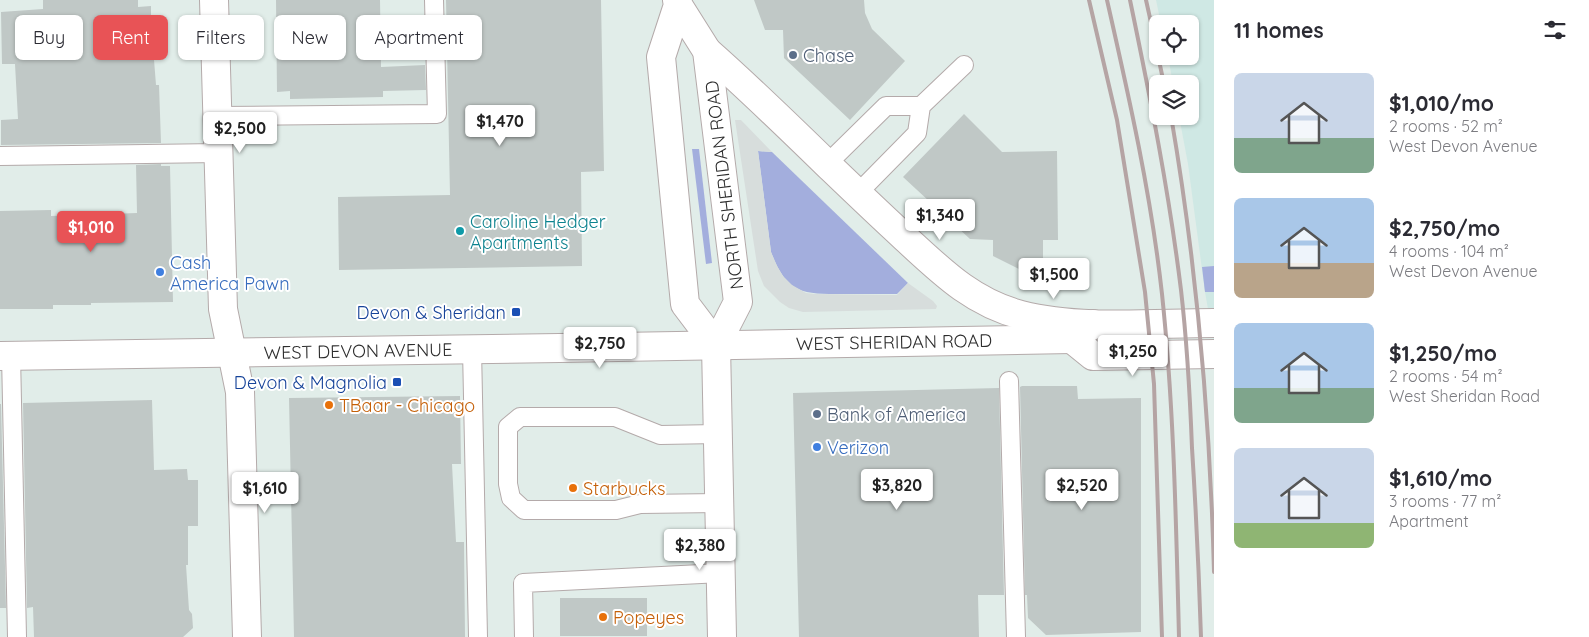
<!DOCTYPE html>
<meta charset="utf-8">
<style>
:root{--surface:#fff;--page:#f7f7f7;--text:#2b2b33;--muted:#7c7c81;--accent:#e85356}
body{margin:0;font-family:Quicksand,sans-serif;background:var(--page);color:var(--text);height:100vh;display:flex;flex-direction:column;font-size:19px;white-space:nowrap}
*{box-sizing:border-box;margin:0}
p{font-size:16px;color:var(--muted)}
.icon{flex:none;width:28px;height:28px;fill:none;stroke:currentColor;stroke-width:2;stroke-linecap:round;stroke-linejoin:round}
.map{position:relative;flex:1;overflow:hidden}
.details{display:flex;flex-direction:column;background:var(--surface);width:375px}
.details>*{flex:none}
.banner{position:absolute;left:15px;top:15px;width:475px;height:45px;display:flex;gap:10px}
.tools{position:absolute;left:1149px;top:15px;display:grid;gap:10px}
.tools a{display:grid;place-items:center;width:50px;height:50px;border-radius:8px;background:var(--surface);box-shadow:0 1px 4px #0004;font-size:25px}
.price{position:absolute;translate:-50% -42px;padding:0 11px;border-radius:5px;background:#fff;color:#222;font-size:16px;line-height:32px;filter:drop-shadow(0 1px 2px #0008)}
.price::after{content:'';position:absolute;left:50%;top:30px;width:15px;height:11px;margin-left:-8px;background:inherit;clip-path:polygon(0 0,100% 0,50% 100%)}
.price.active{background:var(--accent);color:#fff}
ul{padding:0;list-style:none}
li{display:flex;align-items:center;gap:15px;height:125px;padding:0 20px}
li span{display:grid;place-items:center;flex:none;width:140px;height:100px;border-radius:8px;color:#555}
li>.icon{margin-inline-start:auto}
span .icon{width:60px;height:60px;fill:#fffc;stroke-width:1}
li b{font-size:21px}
h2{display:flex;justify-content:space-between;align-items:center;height:60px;padding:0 20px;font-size:21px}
.pill{padding:0 18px;border-radius:8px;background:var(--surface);box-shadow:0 1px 4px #0004;font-size:18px;line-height:45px}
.pill.active{background:var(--accent);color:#fff}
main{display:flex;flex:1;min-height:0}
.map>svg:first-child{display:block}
.education{fill:#cfe8e4}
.green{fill:#a3aedd}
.plaza{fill:#d7dddc}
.building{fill:#c0c8c6}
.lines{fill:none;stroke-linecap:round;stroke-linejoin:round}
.service-casing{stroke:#b4aaaa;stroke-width:20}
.minor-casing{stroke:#b4aaaa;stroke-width:30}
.secondary-casing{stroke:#b4aaaa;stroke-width:30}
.service{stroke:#fff;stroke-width:18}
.minor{stroke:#fff;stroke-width:28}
.secondary{stroke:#fff;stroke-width:28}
.rail{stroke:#b5a4a4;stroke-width:4}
.service-dot{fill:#5c6f8a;stroke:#fff;stroke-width:2}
.culture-dot{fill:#0f9aa8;stroke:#fff;stroke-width:2}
.shop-dot{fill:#3f7fe0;stroke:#fff;stroke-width:2}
.transit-dot{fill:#1a4fb4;stroke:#fff;stroke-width:2}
.food-dot{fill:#e8710a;stroke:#fff;stroke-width:2}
.labels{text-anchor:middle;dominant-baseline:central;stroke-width:4;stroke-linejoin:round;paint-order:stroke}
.service-label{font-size:18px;fill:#4e5e75;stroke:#fff;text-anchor:start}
.street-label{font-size:18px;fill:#2d2d2d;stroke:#fff}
.culture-label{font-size:18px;fill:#0d838f;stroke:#fff;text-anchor:start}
.shop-label{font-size:18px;fill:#366cbe;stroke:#fff;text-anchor:start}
.transit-label{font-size:18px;fill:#164399;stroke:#fff;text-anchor:end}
.food-label{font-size:18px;fill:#c56008;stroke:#fff;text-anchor:start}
</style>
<main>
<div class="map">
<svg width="1214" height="637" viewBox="0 0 1214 637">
<rect width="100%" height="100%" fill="#e1ede9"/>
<polygon class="education" points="1156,0 1214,0 1214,343 1205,292 1188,164 1179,116 1190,116 1190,84 1173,84 1168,56 1190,56 1190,24 1161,24"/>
<g class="green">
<polygon points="692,149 699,149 712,263 706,264"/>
<path d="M758 151 772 152 908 283 897 294C879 294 861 294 843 294 802 294 787 294 771 252Z"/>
<polygon points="1214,266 1214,292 1205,292 1202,267"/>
</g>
<polygon class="plaza" points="735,120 741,120 772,152 758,151 771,252 777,266 783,276 792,285 806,293 815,294 897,295 908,283 933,301 937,306 936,309 803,312 789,308 780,302 764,286 758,271"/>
<g class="building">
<polygon points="43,0 138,0 138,7 151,6 151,23 143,32 153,47 156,85 159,85 161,143 1,145 1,120 18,119 15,64 2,64 1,12 43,9"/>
<polygon points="276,0 380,0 381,67 425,65 426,90 383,91 383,97 290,99 290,91 277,92"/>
<polygon points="446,0 601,0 604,171 581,172 582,266 339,270 338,197 450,195"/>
<polygon points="754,0 864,0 865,13 872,29 905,61 850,120 784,58 783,30 765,30"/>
<polygon points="964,114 1002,152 1057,151 1058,240 1043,240 1043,281 993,256 993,240 970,239 903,177"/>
<polygon points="161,164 161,166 170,166 173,302 91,303 91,305 53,305 53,309 0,309 0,211 51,210 51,216 137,213 136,165"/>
<polygon points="1022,386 1077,386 1078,399 1141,398 1141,632 1046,635 1028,618 1027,595 1025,595 1020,387"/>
<polygon points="999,388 1004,595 978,595 979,637 799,637 793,393"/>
<polygon points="460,396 461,464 452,464 456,542 464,542 465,637 294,637 289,398"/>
<polygon points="152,400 154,470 187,469 188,480 198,480 198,526 188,526 188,565 186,565 189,610 192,614 193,628 183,637 34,637 33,607 27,608 23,403"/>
<polygon points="0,404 1,404 6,608 0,608"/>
<rect x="560" y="598" width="87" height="38"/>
</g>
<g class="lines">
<g class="service-casing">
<g id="service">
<polyline points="217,116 437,114 434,0"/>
<polyline points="0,156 219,153"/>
<polyline points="827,164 886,106 921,106"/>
<polyline points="857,194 917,133 921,106 964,65"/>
<polyline points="472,349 478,637"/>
<polyline points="11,355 17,637"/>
<polyline points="1009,381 1016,637"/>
<polyline points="718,434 660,435 615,417 520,417 508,427 508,484 511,498 524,510 616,510 640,504 719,503"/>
<polyline points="524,637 523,583 721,573"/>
</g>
</g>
<g class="minor-casing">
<polyline id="minor" points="214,0 223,309 240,392 247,637"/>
</g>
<g class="secondary-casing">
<g id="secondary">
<polyline points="677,0 678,5 661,57 685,304 716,345"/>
<polyline points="678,5 707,51 738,302 716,345 722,637"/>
<path d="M707 51C749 88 789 127 829 166 853 189 878 213 903 236 940 270 971 302 1021 315 1079 330 1154 323 1214 323"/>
<polyline points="1072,339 1093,356 1214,354"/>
<polyline points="0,356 560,348 1072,339 1093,324"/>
</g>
</g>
<use href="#service" class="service"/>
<use href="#minor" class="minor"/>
<use href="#secondary" class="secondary"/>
<g class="rail">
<polyline points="1089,0 1117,120 1145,292 1154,384 1162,637"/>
<path d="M1107 0C1129 97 1151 194 1162 294 1174 408 1176 522 1179 637"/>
<path d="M1130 0C1150 96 1169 192 1181 290 1187 342 1190 396 1192 448 1196 511 1199 574 1201 637"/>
<polyline points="1146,0 1158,54"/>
<polyline points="1158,56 1164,84"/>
<path d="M1171 116C1197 267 1210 419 1214 572"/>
</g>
</g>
<g class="service-dot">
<circle cx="793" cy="55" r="5"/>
<circle cx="817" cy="414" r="5"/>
</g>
<circle class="culture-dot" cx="460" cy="231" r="5"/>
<g class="shop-dot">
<circle cx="160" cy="272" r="5"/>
<circle cx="817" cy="447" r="5"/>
</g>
<g class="transit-dot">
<rect x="511" y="307" width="10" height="10" rx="2.5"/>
<rect x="392" y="377" width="10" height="10" rx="2.5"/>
</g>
<g class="food-dot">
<circle cx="329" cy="405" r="5"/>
<circle cx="573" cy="488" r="5"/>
<circle cx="603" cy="617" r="5"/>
</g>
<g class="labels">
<g class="service-label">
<text x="803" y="55">Chase</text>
<text x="827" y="414">Bank of America</text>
</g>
<g class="street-label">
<text transform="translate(724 185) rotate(-97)">NORTH SHERIDAN ROAD</text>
<text transform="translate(894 342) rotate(-1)">WEST SHERIDAN ROAD</text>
<text transform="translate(358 351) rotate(-1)">WEST DEVON AVENUE</text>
</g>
<g class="culture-label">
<text x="470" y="221">Caroline Hedger<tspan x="470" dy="21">Apartments</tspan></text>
</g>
<g class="shop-label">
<text x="170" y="262">Cash<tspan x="170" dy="21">America Pawn</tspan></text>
<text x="827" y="447">Verizon</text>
</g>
<g class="transit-label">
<text x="506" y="312">Devon &amp; Sheridan</text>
<text x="387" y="382">Devon &amp; Magnolia</text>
</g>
<g class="food-label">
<text x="339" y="405">TBaar - Chicago</text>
<text x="583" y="488">Starbucks</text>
<text x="613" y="617">Popeyes</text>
</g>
</g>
</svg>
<div class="tools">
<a><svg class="icon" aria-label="locate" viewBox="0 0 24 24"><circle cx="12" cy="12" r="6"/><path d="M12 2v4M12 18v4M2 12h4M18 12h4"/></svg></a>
<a><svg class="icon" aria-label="layers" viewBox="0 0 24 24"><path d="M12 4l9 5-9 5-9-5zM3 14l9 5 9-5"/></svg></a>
</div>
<b class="price" style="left:500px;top:147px">$1,470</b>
<b class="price" style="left:240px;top:154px">$2,500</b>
<b class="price" style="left:940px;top:241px">$1,340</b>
<b class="price active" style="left:91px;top:253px">$1,010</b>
<b class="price" style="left:1054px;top:300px">$1,500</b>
<b class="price" style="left:600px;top:369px">$2,750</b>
<b class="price" style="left:1133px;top:377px">$1,250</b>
<b class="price" style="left:897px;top:511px">$3,820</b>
<b class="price" style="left:1082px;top:511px">$2,520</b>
<b class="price" style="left:265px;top:514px">$1,610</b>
<b class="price" style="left:700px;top:571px">$2,380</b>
<div class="banner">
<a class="pill">Buy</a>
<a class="pill active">Rent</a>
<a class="pill">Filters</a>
<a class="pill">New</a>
<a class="pill">Apartment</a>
</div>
</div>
<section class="details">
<h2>11 homes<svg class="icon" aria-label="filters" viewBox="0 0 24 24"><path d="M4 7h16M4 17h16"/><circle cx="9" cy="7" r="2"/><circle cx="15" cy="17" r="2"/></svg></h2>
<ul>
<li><span style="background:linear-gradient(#c9d6e8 65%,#7fa58c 0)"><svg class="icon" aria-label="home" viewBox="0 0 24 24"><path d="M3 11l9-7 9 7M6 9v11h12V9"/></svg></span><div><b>$1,010/mo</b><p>2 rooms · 52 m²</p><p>West Devon Avenue</p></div></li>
<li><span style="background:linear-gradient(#a9c7e8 65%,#b9a48a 0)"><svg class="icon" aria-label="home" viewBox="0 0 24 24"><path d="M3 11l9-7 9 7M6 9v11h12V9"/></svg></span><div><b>$2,750/mo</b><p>4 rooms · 104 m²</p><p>West Devon Avenue</p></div></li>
<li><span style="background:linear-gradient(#a9c7e8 65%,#7fa58c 0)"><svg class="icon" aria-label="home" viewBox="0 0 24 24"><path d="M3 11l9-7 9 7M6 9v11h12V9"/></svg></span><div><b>$1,250/mo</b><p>2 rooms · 54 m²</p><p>West Sheridan Road</p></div></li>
<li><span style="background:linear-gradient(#c9d6e8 75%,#8fb573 0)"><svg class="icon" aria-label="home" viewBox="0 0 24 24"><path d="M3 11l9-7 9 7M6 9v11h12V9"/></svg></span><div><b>$1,610/mo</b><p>3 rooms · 77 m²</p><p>Apartment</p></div></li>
</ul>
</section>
</main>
